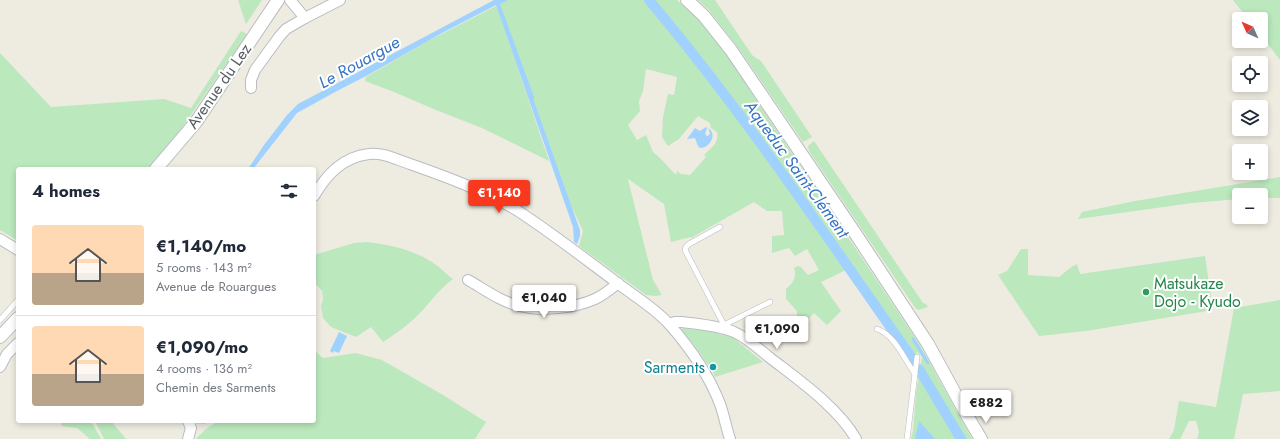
<!DOCTYPE html>
<meta charset="utf-8">
<style>
:root{--surface:#fff;--page:#f6f6f7;--text:#1f2937;--muted:#747a83;--line:#e0e1e3;--accent:#f8391d}
body{margin:0;font-family:Jost,sans-serif;background:var(--page);color:var(--text);height:100vh;display:flex;flex-direction:column;font-size:15px;white-space:nowrap}
*{box-sizing:border-box;margin:0}
p{font-size:13px;color:var(--muted)}
.icon{flex:none;width:22px;height:22px;fill:none;stroke:currentColor;stroke-width:2;stroke-linecap:round;stroke-linejoin:round}
.map{position:relative;flex:1;overflow:hidden}
.sheet{position:absolute;left:16px;top:167px;width:300px;height:256px;display:flex;flex-direction:column;background:var(--surface);border-radius:4px;box-shadow:0 2px 6px #0003}
.sheet>*{flex:none}
.needle{width:26px;rotate:315deg}
.fabs{position:absolute;left:1232px;top:12px;display:grid;gap:8px}
.fabs a{display:grid;place-items:center;width:36px;height:36px;border-radius:4px;background:var(--surface);box-shadow:0 2px 6px #0003;font-size:20px}
.price{position:absolute;translate:-50% -34px;padding:0 9px;border-radius:4px;background:#fff;color:#222;font-size:13px;line-height:26px;filter:drop-shadow(0 1px 2px #0008)}
.price::after{content:'';position:absolute;left:50%;top:24px;width:12px;height:9px;margin-left:-6px;background:inherit;clip-path:polygon(0 0,100% 0,50% 100%)}
.price.active{background:var(--accent);color:#fff}
ul{padding:0;list-style:none}
li{display:flex;align-items:center;gap:12px;height:100px;padding:0 16px}
li+li{border-top:1px solid var(--line)}
li span{display:grid;place-items:center;flex:none;width:112px;height:80px;border-radius:4px;color:#555}
li>.icon{margin-inline-start:auto}
span .icon{width:48px;height:48px;fill:#fffc;stroke-width:1}
li b{font-size:17px}
h2{display:flex;justify-content:space-between;align-items:center;height:48px;padding:0 16px;font-size:17px}
.map>svg:first-child{display:block}
.green{fill:#bbe8bd;fill-rule:evenodd}
.water{fill:#a0d1ff}
.lines{fill:none;stroke-linecap:round;stroke-linejoin:round}
.stream{stroke:#a0d1ff;stroke-width:3}
.canal{stroke:#a0d1ff;stroke-width:10}
.service-casing{stroke:#b9bcc2;stroke-width:6}
.minor-casing{stroke:#b9bcc2;stroke-width:12}
.tertiary-casing{stroke:#b9bcc2;stroke-width:14}
.service{stroke:#fff;stroke-width:5}
.minor{stroke:#fff;stroke-width:10}
.tertiary{stroke:#fff;stroke-width:12}
.leisure-dot{fill:#2e9e5b;stroke:#fff;stroke-width:1.5}
.culture-dot{fill:#0f9aa8;stroke:#fff;stroke-width:1.5}
.labels{text-anchor:middle;dominant-baseline:central;stroke-width:4;stroke-linejoin:round;paint-order:stroke}
.street-label{font-size:16px;fill:#5a5e64;stroke:#fff}
.leisure-label{font-size:16px;fill:#27864d;stroke:#fff;text-anchor:start}
.culture-label{font-size:16px;fill:#0d838f;stroke:#fff;text-anchor:end}
.water-label{font-size:17px;font-style:italic;fill:#3774c4;stroke:#fff}
</style>
<div class="map">
<svg width="1280" height="439" viewBox="0 0 1280 439">
<rect width="100%" height="100%" fill="#eeece1"/>
<g class="green">
<polygon points="238,0 262,0 246,24"/>
<path d="M504 0H677C698 17 714 37 729 59L920 345 972 439H911L913 431 916 393 922 357 917 352 913 361 862 288 846 270 821 282 841 311 827 325 814 313 801 326 797 324V311L786 299V289C793 283 797 277 794 268L798 266 801 267 808 275 819 270 807 249 795 256 789 248 772 253V236L784 235 782 211H767L754 202 691 238V237L671 242 664 204 628 179 653 280 662 295 655 296 646 295 579 246 583 231 570 203 499 3ZM646 69 677 77 674 95 668 94 663 117 662 137 668 146 679 139 698 116 710 123 711 128 717 132C719 144 712 147 704 155L706 157 690 175 681 174 677 171 676 175 659 157 653 152 646 135 637 140 628 125 640 111 639 101 643 91Z"/>
<polygon points="698,0 715,0 752,55 761,61 812,137 803,142 740,50 708,9"/>
<polygon points="1233,0 1280,0 1280,60 1261,35 1261,19 1248,19"/>
<polygon points="496,6 499,12 549,161 482,128 436,110 394,92 365,81 366,77 428,41"/>
<polygon points="241,31 247,34 166,151 150,169 18,169 18,241 0,230 0,53 51,107 164,99 191,108"/>
<polygon points="814,141 923,303 926,304 928,307 919,310 916,309 809,151 808,146"/>
<polygon points="1280,177 1280,198 1261,198 1261,195 1239,195 1239,199 1192,203 1078,219 1082,212 1135,201"/>
<path d="M367 242C391 245 416 250 436 265 442 269 447 275 453 279 439 289 430 303 418 315 407 326 395 334 383 342L371 327 356 337 331 327 323 318 321 306 323 299 322 291 314 282V255L354 243Z"/>
<polygon points="1021,249 1028,249 1028,275 1059,277 1070,268 1077,264 1080,274 1205,256 1213,310 1086,331 1039,336 998,275 1007,271"/>
<polygon points="1280,300 1280,391 1243,394 1234,439 1197,439 1199,432 1196,421 1189,421 1180,439 1169,439 1174,430 1179,401 1216,407 1234,308"/>
<polygon points="682,328 712,332 732,337 763,362 715,377 713,372 718,369 714,362 708,365 695,346 682,330"/>
<path d="M314 350 323 358 356 353 382 360 443 395 486 422 475 439H196C203 431 210 425 220 421H314Z"/>
<polygon points="62,421 91,421 101,439 90,439 77,428 61,426"/>
<polygon points="95,421 111,421 126,439 104,439"/>
</g>
<g class="water">
<polygon points="494,0 508,0 500,4 534,97 534,101 580,230 580,236 577,244 574,242 573,227 496,5 442,33 368,75 337,91 297,113 253,169 248,169 264,145 287,115 298,104"/>
<path d="M706 127 707 128 705 134 707 136 709 135 710 133 708 128C718 134 710 148 700 148L698 146 695 138 687 139 695 128 700 131Z"/>
<polygon points="339,332 347,336 339,353 334,351 333,353 330,351"/>
<polygon points="919,421 935,439 915,439"/>
</g>
<g class="lines">
<polyline class="stream" points="913,339 928,363"/>
<g class="canal">
<path d="M649 0C745 114 828 239 914 361"/>
<polyline points="919,369 961,439"/>
</g>
<g class="service-casing">
<g id="service">
<polyline points="720,227 689,244 686,247 685,250 724,325 724,329"/>
<polyline points="0,320 18,300"/>
<polyline points="724,325 770,302"/>
<path d="M877 329C895 335 904 359 915 374"/>
<polyline points="192,421 203,421"/>
<polyline points="907,439 917,357"/>
</g>
</g>
<g class="minor-casing">
<g id="minor">
<polyline points="290,0 305,18 340,0"/>
<polyline points="251,88 251,80 255,70 279,37 286,29 305,18"/>
<path d="M314 196C327 174 343 157 369 154 383 152 397 160 410 164 447 177 485 191 518 211 552 233 584 258 616 282 634 296 655 308 670 325 690 348 709 375 720 404 724 415 726 427 730 439"/>
<polyline points="0,239 18,250"/>
<path d="M468 280C484 289 501 302 520 306 541 312 575 308 595 299 604 295 611 289 618 283"/>
<path d="M669 324 675 322H682C697 324 721 326 734 332 747 338 758 348 769 357 797 379 838 407 856 439"/>
<polyline points="0,367 7,354 18,343"/>
<polyline points="188,421 191,428 188,439"/>
</g>
</g>
<g class="tertiary-casing">
<g id="tertiary">
<polyline points="687,0 704,16 731,50 855,233 928,344 968,417 981,439"/>
<polyline points="156,169 196,122 278,0"/>
<polyline points="0,337 18,318"/>
</g>
</g>
<use href="#service" class="service"/>
<use href="#minor" class="minor"/>
<use href="#tertiary" class="tertiary"/>
</g>
<circle class="leisure-dot" cx="1146" cy="292" r="4"/>
<circle class="culture-dot" cx="713" cy="367" r="4"/>
<g class="labels">
<g class="street-label">
<text transform="translate(219 86) rotate(-55)">Avenue du Lez</text>
</g>
<g class="leisure-label">
<text x="1154" y="283">Matsukaze<tspan x="1154" dy="18">Dojo - Kyudo</tspan></text>
</g>
<g class="culture-label">
<text x="705" y="367">Sarments</text>
</g>
<g class="water-label">
<text transform="translate(359 62) rotate(-29)">Le Rouargue</text>
<text transform="translate(797 169) rotate(54)">Aqueduc Saint-Clément</text>
</g>
</g>
</svg>
<div class="fabs">
<a><svg class="needle" viewBox="-14 -14 28 28"><path d="M0-13l5 13h-10z" fill="#e53935"/><path d="M0 13l5-13h-10z" fill="#747a83"/></svg></a>
<a><svg class="icon" aria-label="locate" viewBox="0 0 24 24"><circle cx="12" cy="12" r="6"/><path d="M12 2v4M12 18v4M2 12h4M18 12h4"/></svg></a>
<a><svg class="icon" aria-label="layers" viewBox="0 0 24 24"><path d="M12 4l9 5-9 5-9-5zM3 14l9 5 9-5"/></svg></a>
<a>+</a>
<a>−</a>
</div>
<b class="price active" style="left:499px;top:214px">€1,140</b>
<b class="price" style="left:544px;top:319px">€1,040</b>
<b class="price" style="left:777px;top:350px">€1,090</b>
<b class="price" style="left:986px;top:424px">€882</b>
<section class="sheet">
<h2>4 homes<svg class="icon" aria-label="filters" viewBox="0 0 24 24"><path d="M4 7h16M4 17h16"/><circle cx="9" cy="7" r="2"/><circle cx="15" cy="17" r="2"/></svg></h2>
<ul>
<li><span style="background:linear-gradient(#ffd9b3 60%,#b9a48a 0)"><svg class="icon" aria-label="home" viewBox="0 0 24 24"><path d="M3 11l9-7 9 7M6 9v11h12V9"/></svg></span><div><b>€1,140/mo</b><p>5 rooms · 143 m²</p><p>Avenue de Rouargues</p></div></li>
<li><span style="background:linear-gradient(#ffd9b3 60%,#b9a48a 0)"><svg class="icon" aria-label="home" viewBox="0 0 24 24"><path d="M3 11l9-7 9 7M6 9v11h12V9"/></svg></span><div><b>€1,090/mo</b><p>4 rooms · 136 m²</p><p>Chemin des Sarments</p></div></li>
</ul>
</section>
</div>
